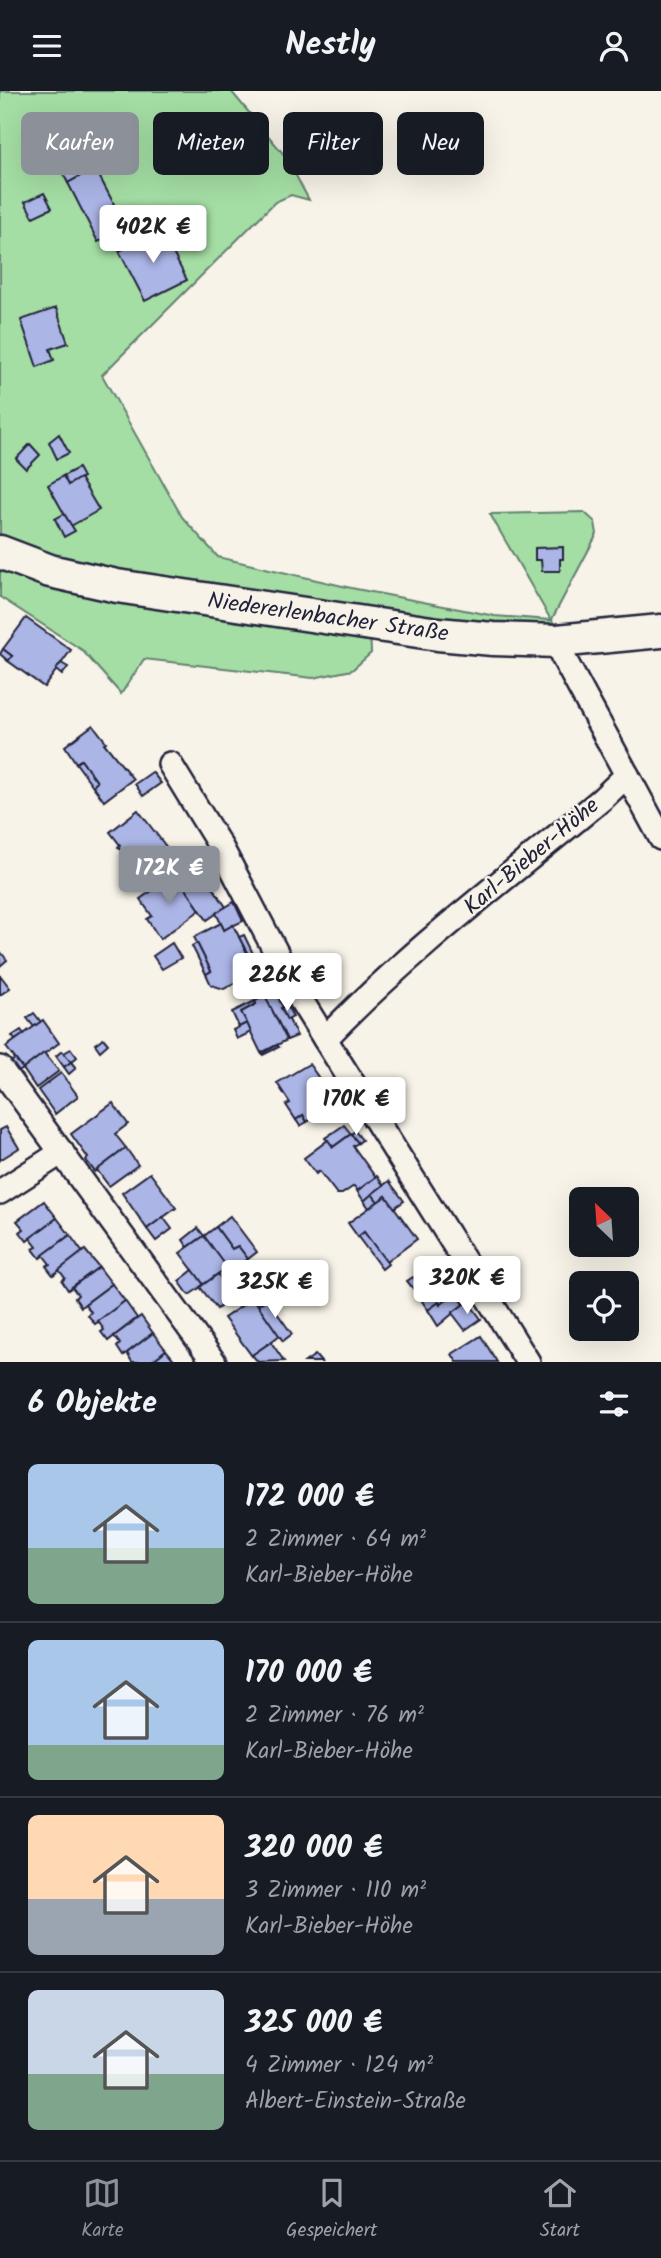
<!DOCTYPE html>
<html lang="de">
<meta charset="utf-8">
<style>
:root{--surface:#171b24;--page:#242831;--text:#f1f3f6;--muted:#9ea1a6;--line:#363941;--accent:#8c9099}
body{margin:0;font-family:Kalam,sans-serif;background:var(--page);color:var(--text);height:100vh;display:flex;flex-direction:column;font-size:26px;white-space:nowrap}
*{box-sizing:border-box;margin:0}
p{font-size:23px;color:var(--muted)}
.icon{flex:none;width:38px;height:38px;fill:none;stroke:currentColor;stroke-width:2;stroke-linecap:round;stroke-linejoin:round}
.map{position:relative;height:1271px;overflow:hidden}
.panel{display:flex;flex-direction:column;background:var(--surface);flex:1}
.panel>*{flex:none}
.top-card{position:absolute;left:21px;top:21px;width:620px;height:63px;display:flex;gap:14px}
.needle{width:46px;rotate:335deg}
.buttons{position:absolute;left:569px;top:1096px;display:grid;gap:14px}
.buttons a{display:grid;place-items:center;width:70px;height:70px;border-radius:10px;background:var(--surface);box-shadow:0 7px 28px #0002;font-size:35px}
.price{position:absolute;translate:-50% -60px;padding:0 16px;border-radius:7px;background:#fff;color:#222;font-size:23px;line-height:46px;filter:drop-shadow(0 2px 4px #0008)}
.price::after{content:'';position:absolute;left:50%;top:42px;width:21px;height:16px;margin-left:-10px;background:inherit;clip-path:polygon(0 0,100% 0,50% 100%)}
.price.current{background:var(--accent);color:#fff}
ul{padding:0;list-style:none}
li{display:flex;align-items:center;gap:21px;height:175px;padding:0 28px}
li+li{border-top:2px solid var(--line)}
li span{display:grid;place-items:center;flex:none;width:196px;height:140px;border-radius:10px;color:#555}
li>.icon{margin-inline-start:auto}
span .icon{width:84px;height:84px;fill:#fffc;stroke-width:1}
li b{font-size:30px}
h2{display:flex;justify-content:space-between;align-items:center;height:84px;padding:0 28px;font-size:30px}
.pill{padding:0 24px;border-radius:10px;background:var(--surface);box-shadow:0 7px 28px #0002;font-size:24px;line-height:63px}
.pill.current{background:var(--accent);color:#fff}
header{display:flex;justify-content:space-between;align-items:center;height:91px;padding:0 28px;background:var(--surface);font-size:32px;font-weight:700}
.tab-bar{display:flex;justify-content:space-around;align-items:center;height:98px;border-top:2px solid var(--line);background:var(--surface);font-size:19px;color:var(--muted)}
.tab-bar a{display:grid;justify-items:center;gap:4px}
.tab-bar .current{color:var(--accent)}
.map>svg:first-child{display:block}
.green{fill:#a4dea4;stroke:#638070;stroke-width:2}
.building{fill:#abb5e6;stroke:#22223b;stroke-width:2}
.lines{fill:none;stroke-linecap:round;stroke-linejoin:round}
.street-casing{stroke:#22223b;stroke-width:28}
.secondary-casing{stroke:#22223b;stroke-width:37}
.street{stroke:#f7f3e8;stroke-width:23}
.secondary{stroke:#f7f3e8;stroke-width:32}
.labels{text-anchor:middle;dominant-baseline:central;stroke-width:5;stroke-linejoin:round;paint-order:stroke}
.street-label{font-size:23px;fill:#22223b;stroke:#f7f3e8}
</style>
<header><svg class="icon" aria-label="menu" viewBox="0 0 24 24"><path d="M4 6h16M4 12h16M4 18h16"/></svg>Nestly<svg class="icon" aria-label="person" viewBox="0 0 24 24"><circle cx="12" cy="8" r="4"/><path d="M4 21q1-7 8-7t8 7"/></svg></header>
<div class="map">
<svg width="661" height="1271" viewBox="0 0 661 1271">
<rect width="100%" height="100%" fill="#f7f3e8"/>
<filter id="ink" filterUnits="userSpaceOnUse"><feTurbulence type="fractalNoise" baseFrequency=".0143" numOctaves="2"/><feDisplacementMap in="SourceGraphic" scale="14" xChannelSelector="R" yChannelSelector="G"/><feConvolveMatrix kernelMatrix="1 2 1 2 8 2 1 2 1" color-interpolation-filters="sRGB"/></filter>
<g filter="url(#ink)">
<polygon class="green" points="0,0 231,0 286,66 309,109 291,104 275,111 102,284 182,426 218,466 351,497 495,525 551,529 490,423 584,421 595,431 597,443 552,528 557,550 370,534 371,562 352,579 313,587 144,568 121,603 82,559 0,506"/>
<g class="building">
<polygon points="72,43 91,79 68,92 49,55"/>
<polygon points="95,77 126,136 98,151 68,92"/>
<polygon points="44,102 52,117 33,126 25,111"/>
<polygon points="161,139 187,189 145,210 119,160"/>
<polygon points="56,217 68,252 50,258 54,269 37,276 21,229"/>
<polygon points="59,343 69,362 57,368 49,351"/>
<polygon points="30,353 40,364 26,378 16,368"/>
<polygon points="78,377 83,386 68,394 63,385"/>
<polygon points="63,385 68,394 80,387 99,419 71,435 48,394"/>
<polygon points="64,423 75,440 64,446 55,428"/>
<polygon points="563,456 563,468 560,468 560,480 542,480 541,469 535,469 535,457"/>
<polygon points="26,527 71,559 44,596 8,570 12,565 3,558"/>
<polygon points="3,558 12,565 8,570 0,563"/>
<polygon points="61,572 68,576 62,584 56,579"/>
<polygon points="93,634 106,651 104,652 133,688 104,710 93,695 97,691 81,669 76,672 65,655"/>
<polygon points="81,669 97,691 93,695 76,672"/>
<polygon points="152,681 161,692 143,705 135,693"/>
<polygon points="138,719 171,762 143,784 118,756 120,754 110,741"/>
<polygon points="202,780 226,816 207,829 182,793"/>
<polygon points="176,783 200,819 160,848 147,828 152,825 140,808"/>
<polygon points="234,811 243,830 224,839 216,822"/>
<polygon points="221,832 224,839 233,834 257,881 224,898 211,894 206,883 211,880 194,846"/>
<polygon points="244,844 261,879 257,881 239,846"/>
<polygon points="172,852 181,867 162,878 153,865"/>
<polygon points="197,852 211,880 206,883 192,855"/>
<polygon points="0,860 7,869 0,875"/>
<polygon points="0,884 10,897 0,904"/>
<polygon points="275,900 297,945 287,949 265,905"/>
<polygon points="265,905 287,949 261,962 241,921 256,913 255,910"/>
<polygon points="255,910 256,913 241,921 247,932 239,936 232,921"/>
<polygon points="287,914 293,926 287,929 281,917"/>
<polygon points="34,922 41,931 34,936 27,927"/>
<polygon points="43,929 59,952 23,978 6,956"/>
<polygon points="247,932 251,941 237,948 233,939"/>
<polygon points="21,939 24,943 15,949 12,945"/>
<polygon points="103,947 108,953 100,960 95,953"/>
<polygon points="277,954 279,956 263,964 262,962"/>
<polygon points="71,958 77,966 71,971 64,962"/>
<polygon points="62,960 71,971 64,976 56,965"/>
<polygon points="44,962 59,980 36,997 23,978"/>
<polygon points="15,968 23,978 17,982 9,972"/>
<polygon points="71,971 76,977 69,983 64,976"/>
<polygon points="309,973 323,993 318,996 330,1016 307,1031 303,1024 296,1029 286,1014 290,1012 277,992"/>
<polygon points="61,982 78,1005 55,1023 38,999"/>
<polygon points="113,1012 128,1033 115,1043 126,1057 95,1081 86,1069 88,1067 71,1043"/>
<polygon points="303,1024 307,1031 300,1035 296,1029"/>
<polygon points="344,1034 351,1043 333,1056 325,1047"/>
<polygon points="6,1036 19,1057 0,1069 0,1039"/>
<polygon points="355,1040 362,1049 358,1052 351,1043"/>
<polygon points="351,1043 358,1052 353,1055 376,1087 358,1100 354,1095 342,1103 337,1103 319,1080 316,1083 304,1067 328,1049 333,1056"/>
<polygon points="126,1057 138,1074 109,1095 97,1079"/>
<polygon points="150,1082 176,1117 147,1138 122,1102"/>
<polygon points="377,1085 384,1095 364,1110 357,1100"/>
<polygon points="389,1090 404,1110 394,1117 386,1105 378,1111 372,1103"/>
<polygon points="372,1103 378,1111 369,1117 364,1110"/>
<polygon points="386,1105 417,1148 386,1171 364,1141 358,1146 348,1132"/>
<polygon points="44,1110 57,1127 27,1150 20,1141 24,1138 17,1130"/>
<polygon points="230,1125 257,1161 248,1168 238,1155 232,1158 216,1136"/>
<polygon points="163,1126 172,1138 156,1150 147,1138"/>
<polygon points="57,1127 70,1144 40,1167 33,1158 37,1156 30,1147"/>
<polygon points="216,1136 232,1158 238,1155 248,1168 230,1181 204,1145"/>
<polygon points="198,1137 204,1145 188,1156 183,1149"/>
<polygon points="364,1141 388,1173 382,1178 358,1146"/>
<polygon points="70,1144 83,1162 53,1184 46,1175 50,1173 43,1164"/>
<polygon points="204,1145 227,1176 204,1194 180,1162"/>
<polygon points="85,1159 99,1176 68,1199 62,1190 65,1187 59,1179"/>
<polygon points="437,1175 454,1199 450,1201 452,1205 440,1214 439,1211 428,1219 416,1201 421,1197 416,1190"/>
<polygon points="99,1176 112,1193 81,1216 75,1207 78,1204 72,1196"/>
<polygon points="193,1179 204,1194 189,1204 179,1190"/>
<polygon points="218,1183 234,1205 217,1218 200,1196"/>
<polygon points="413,1186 421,1197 416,1201 407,1190"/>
<polygon points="254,1191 267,1208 258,1214 253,1207 243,1214 236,1204"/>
<polygon points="112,1193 125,1210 95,1233 88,1224 91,1221 85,1213"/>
<polygon points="454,1199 464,1213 438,1235 428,1219 439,1211 440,1214 452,1205 450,1201"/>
<polygon points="253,1207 280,1244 252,1265 224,1227"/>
<polygon points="267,1208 292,1243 283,1250 258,1214"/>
<polygon points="125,1210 137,1227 108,1250 101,1241 104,1239 98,1230"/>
<polygon points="468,1210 481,1228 465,1239 452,1222"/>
<polygon points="141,1225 153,1242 123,1265 117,1256 120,1253 114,1245"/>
<polygon points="153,1242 166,1259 151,1271 132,1271 127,1262"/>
<polygon points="481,1245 497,1271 457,1271 452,1263"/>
<polygon points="271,1251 284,1270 258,1271 252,1264"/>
<polygon points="166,1259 176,1271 151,1271"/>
<polygon points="315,1264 321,1271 305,1271"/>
</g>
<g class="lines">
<g class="street-casing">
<g id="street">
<polyline points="170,673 222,758 302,911 325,948 528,1271"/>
<polyline points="627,684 661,747"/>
<path d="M325 948C409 860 508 786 602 708L627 684 562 564 557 550"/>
<polyline points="0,977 214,1271"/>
<polyline points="0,1101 62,1061"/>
</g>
</g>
<g class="secondary-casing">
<polyline id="secondary" points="0,461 50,480 117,495 438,543 493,548 557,550 661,540"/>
</g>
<use href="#street" class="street"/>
<use href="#secondary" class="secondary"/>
</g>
</g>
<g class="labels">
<g class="street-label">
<text transform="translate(328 527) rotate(8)">Niedererlenbacher Straße</text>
<text transform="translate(532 766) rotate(-40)">Karl-Bieber-Höhe</text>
</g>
</g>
</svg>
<div class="buttons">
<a><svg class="needle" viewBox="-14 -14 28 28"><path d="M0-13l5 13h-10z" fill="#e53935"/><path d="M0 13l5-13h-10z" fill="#9ea1a6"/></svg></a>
<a><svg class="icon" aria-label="locate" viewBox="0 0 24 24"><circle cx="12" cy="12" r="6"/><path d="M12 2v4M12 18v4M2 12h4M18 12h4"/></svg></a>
</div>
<b class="price" style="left:153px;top:174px">402K €</b>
<b class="price current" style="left:169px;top:815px">172K €</b>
<b class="price" style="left:287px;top:922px">226K €</b>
<b class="price" style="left:356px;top:1046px">170K €</b>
<b class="price" style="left:467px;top:1225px">320K €</b>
<b class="price" style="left:275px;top:1229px">325K €</b>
<div class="top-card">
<a class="pill current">Kaufen</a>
<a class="pill">Mieten</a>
<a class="pill">Filter</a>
<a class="pill">Neu</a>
</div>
</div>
<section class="panel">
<h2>6 Objekte<svg class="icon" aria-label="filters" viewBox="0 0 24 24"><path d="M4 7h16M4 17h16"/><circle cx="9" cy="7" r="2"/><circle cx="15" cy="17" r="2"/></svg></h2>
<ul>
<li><span style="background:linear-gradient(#a9c7e8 60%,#7fa58c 0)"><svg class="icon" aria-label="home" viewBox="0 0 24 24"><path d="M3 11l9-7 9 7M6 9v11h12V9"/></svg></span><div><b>172 000 €</b><p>2 Zimmer · 64 m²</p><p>Karl-Bieber-Höhe</p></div></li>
<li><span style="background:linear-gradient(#a9c7e8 75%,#7fa58c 0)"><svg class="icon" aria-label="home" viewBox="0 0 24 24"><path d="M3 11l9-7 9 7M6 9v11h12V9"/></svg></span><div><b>170 000 €</b><p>2 Zimmer · 76 m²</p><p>Karl-Bieber-Höhe</p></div></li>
<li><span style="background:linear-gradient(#ffd9b3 60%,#9aa5b1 0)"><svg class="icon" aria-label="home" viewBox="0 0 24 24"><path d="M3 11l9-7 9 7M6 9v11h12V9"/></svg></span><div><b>320 000 €</b><p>3 Zimmer · 110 m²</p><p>Karl-Bieber-Höhe</p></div></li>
<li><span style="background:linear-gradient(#c9d6e8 60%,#7fa58c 0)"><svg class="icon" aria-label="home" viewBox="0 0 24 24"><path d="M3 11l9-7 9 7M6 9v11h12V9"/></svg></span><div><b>325 000 €</b><p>4 Zimmer · 124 m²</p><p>Albert-Einstein-Straße</p></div></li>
</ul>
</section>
<nav class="tab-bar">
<a class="current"><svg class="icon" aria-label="map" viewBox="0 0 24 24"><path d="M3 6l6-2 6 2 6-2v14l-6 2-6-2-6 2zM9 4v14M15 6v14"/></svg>Karte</a>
<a><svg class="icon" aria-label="saved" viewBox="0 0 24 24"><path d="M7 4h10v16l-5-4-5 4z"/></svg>Gespeichert</a>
<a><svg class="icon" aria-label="home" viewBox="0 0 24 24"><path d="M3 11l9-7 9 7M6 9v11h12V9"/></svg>Start</a>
</nav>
